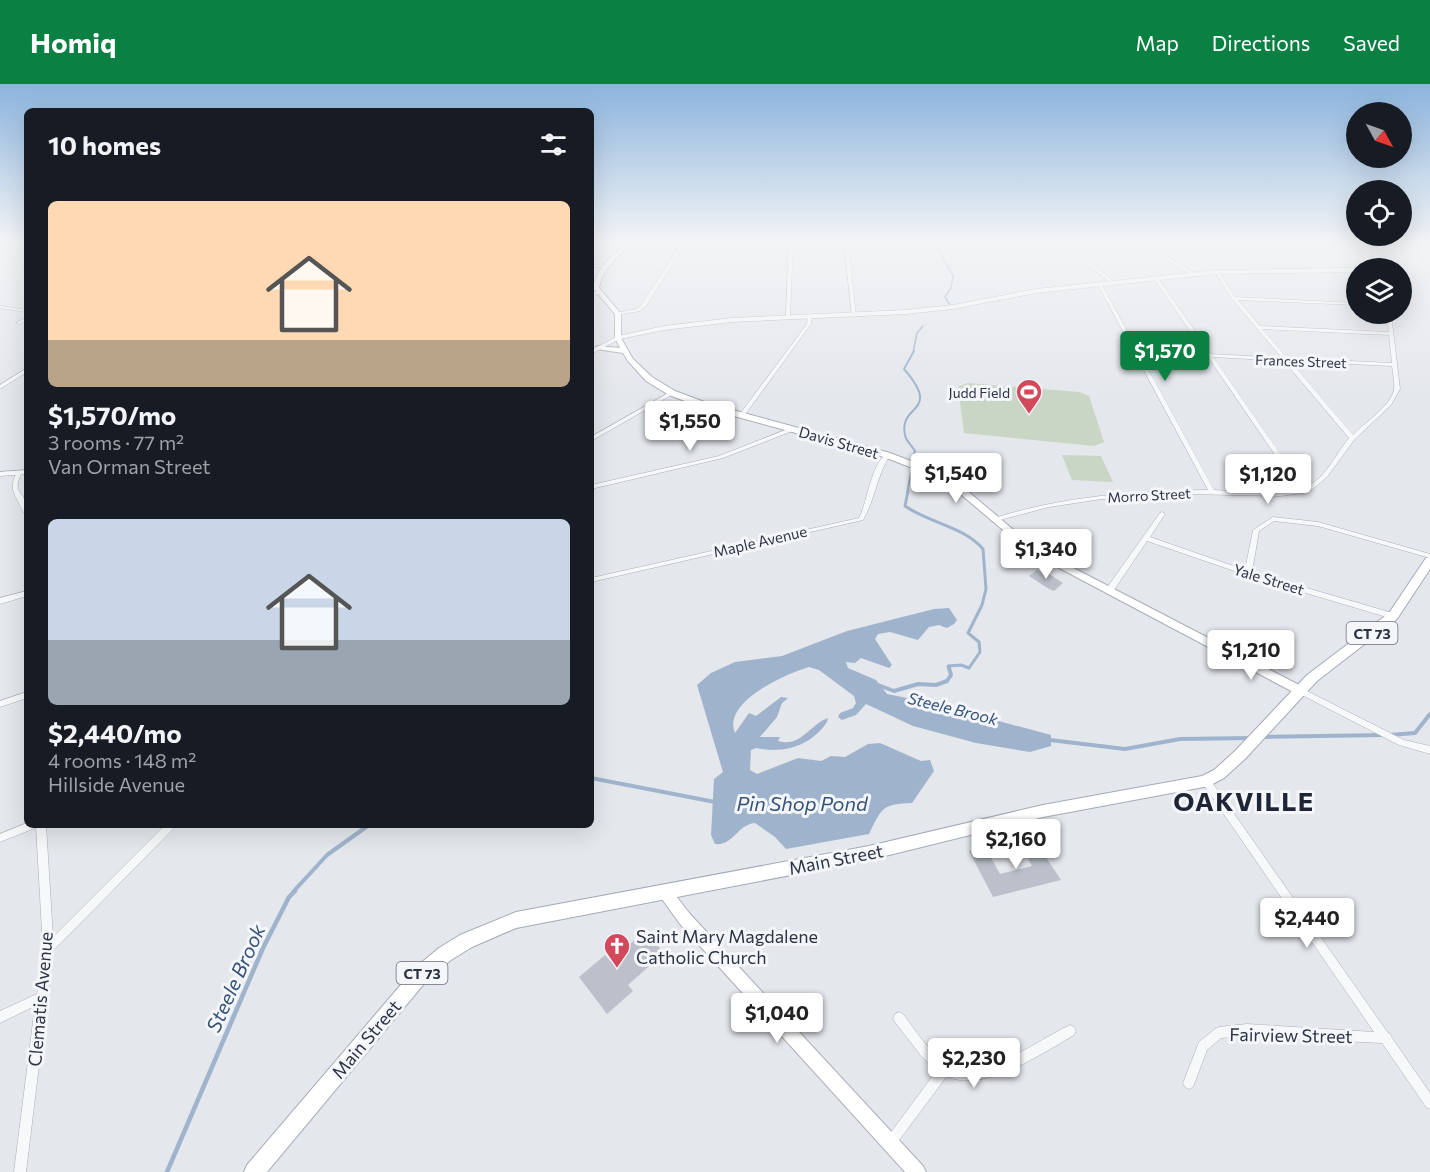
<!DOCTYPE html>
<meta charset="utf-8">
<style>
:root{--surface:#171b24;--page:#20242c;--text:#f1f3f6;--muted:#9ea1a6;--accent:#0b8043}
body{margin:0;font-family:Commissioner,sans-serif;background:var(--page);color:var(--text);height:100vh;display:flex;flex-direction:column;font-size:22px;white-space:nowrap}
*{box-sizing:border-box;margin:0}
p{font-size:20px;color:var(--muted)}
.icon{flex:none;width:33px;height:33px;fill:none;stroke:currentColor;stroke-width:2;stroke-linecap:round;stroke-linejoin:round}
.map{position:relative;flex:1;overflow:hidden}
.drawer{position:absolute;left:24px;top:24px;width:570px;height:720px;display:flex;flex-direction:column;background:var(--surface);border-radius:9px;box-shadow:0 6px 24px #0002}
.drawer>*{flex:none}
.needle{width:39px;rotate:130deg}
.controls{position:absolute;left:1346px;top:18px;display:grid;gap:12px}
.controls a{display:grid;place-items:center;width:66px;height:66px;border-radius:50%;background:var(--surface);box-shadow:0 6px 24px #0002;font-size:30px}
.price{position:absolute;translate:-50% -51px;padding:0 14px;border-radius:6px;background:#fff;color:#222;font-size:20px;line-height:39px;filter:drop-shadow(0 2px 3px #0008)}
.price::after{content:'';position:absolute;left:50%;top:36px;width:18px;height:14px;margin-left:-9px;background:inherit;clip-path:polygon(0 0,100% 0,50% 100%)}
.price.selected{background:var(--accent);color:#fff}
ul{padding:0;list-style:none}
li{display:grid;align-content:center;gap:12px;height:318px;padding:0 24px}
li span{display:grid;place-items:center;height:186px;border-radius:9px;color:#555}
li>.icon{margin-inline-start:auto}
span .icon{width:108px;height:108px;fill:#fffc;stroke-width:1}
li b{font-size:26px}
h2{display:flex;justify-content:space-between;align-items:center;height:72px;padding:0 24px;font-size:26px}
header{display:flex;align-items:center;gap:36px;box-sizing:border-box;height:84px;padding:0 30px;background:var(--accent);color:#fff}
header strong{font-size:28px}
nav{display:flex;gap:33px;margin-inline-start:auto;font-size:21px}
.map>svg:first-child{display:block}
.green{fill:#c9d6c5}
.water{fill:#9fb4cc}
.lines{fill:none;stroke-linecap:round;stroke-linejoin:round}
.stream-far4{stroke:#9fb4cc;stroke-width:1.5}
.stream-far3{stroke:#9fb4cc;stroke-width:2}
.stream-far2{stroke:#9fb4cc;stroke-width:3}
.stream-far1{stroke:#9fb4cc;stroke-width:4}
.stream{stroke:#9fb4cc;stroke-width:4.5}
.building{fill:#bbc0ca}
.minor-casing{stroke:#a9aeb7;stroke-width:1}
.tertiary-casing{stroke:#a9aeb7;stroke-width:1}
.secondary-casing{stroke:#a9aeb7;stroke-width:2}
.primary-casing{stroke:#a3abb8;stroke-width:2}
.minor{fill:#f7f8fa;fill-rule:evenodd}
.tertiary{fill:#f7f8fa;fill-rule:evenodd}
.secondary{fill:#fff;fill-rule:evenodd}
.primary{fill:#fff;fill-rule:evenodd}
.labels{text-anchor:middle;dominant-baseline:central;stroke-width:6;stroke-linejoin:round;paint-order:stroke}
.far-street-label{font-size:14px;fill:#2b3445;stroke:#f4f6f9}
.far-poi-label{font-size:14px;fill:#2b3445;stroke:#f4f6f9;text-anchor:end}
.shield{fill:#f4f6f9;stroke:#676e7b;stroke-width:1.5}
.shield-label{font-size:14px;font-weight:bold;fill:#2b3445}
.street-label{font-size:15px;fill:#2b3445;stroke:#f4f6f9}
.water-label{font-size:16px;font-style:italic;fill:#34527a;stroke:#f4f6f9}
.near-street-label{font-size:18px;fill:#2b3445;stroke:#f4f6f9}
.near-poi-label{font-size:18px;fill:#2b3445;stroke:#f4f6f9;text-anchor:start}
.near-water-label{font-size:20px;font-style:italic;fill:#34527a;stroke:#f4f6f9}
.near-district-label{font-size:26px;font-weight:bold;letter-spacing:1.5px;fill:#1d2536;stroke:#f4f6f9}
</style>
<header>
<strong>Homiq</strong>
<nav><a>Map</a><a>Directions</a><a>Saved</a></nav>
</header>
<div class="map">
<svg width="1430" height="1088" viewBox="0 0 1430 1088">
<rect width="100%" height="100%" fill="#e4e7ec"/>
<g class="green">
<polygon points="967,299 1079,308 1089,312 1104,358 1094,362 964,349 958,303"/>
<polygon points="1062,371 1101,372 1113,398 1072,396"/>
</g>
<path class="water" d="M949 524 957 536 954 540 947 544 939 541 929 543 918 556 890 548 878 550 875 555 892 581 889 584 861 574 855 579 846 578 848 584 876 596 887 610 932 619 1051 651V662L1030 668 976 659 913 642 866 620 856 631 842 636 838 633 840 629 853 624 856 619 854 612 819 586 809 583C785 590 722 618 735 649L749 629 756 632 781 613 788 614 782 619 777 633 760 653H780L778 657C801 664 810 640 828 634L827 638C811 662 784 670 756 664L751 666 750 686 757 690 798 674 821 677 831 672 845 673 868 660 880 659 921 677 930 676 934 687 912 719C883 720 882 723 869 750L786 765 775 753 755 739C736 741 734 762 715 760L711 751 714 695 723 688 697 601 711 589 735 578 782 572 847 547 934 525Z"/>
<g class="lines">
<g class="stream-far4">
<path d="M933 157C938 161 947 183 953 192L951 204 945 213 950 221"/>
<polyline points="913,269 917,249 923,242"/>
</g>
<g class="stream-far3">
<path d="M913 373 915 367C912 362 906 357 905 351 898 319 943 330 904 285L914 267"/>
<polyline points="907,409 911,389"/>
</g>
<path class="stream-far2" d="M908 407 905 422C929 439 963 442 983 465L986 505 982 521 968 549 979 558 980 568 969 584 961 581 948 582 949 585"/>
<g class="stream-far1">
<polyline points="878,601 894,607 918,600 936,601 947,597 951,591 949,584"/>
<polyline points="1390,651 1415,649 1430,630"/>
<polyline points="1261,653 1384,651"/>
<polyline points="1050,656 1125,665 1180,655 1252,654"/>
<polyline points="591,694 715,718"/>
<polyline points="293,808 327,771 369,741"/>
</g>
<polyline class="stream" points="167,1088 263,864 289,813 295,807"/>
</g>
<g class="building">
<polygon points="1037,486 1041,488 1043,486 1063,499 1054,507 1049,505 1029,492"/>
<polygon points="1032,752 1061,796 993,813 969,767 985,763 1000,790 1032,782 1017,756"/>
<polygon points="647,850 662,867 654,874 656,876 628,901 633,907 607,930 579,893 605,871 610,877 637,854 639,857"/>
</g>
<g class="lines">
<g class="minor-casing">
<g id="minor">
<polygon points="0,157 27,165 27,167 0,159"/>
<polygon points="596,157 606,157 629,160 627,161"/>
<polygon points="683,157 687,157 646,222 640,227 616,231 616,229 637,225 642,220"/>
<polygon points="789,157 793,157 790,232 788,233 786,232"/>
<polygon points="844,157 848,157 856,232 854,233 852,232"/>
<polygon points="998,157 1002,157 1017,165 1028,166 1181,157 1179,158 1148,160 1197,191 1193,192 1145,162 1144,160 1074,165 1113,197 1113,198 1111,199 1069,165 1028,168 1016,167"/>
<polygon points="26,174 27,174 27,188 23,186"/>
<polygon points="591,180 607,182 609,183 607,184 591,182"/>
<path d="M1217 187H1218L1235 213 1356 219V221L1238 216 1260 242 1389 248 1387 230H1391L1400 305 1391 321 1354 356 1327 393 1313 405 1303 409 1281 412 1185 410 1102 415 1049 423 996 437 994 436 993 435 994 434C1066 412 1133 407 1208 406L1097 199 1099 198 1101 199 1138 267 1206 270 1154 195 1156 194H1158L1211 270 1282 274 1232 215 1215 188ZM1262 245 1389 251 1392 279 1287 274ZM1140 270 1208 273 1299 406 1270 409 1214 406ZM1213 273 1284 277 1349 354C1335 371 1325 396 1304 404ZM1290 277 1392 282C1393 289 1395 299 1394 306 1390 323 1364 339 1353 351Z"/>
<polygon points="591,208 600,208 602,209 600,210 591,210"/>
<polygon points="0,222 27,226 27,228 0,224"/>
<polygon points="808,231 812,232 811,240 744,332 740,332 740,330 807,240"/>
<polygon points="27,233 27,236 20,240 16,239"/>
<polygon points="27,284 27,288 0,305 0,301"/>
<polygon points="670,308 675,309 591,357 591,353"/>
<polygon points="793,343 795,344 795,346 723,374 591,405 591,401 719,372"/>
<path d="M887 369 890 371C877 391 875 416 863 436L591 498V494L859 434C869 414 870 382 887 369Z"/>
<path d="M19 387 22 389C12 408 22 406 27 421 27 422 27 430 27 431L24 429C17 413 7 406 17 388Z"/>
<polygon points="1162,428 1165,430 1150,453 1245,486 1253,446 1273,433 1318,438 1430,470 1430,474 1318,442 1274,437 1259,447 1252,488 1396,530 1397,532 1396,534 1393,535 1246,491 1147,457 1112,509 1106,509 1105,507 1106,505 1160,429"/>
<polygon points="27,507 27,512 0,520 0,514"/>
<polygon points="1299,603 1404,656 1430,662 1430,670 1399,661 1296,608 1295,606 1296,604"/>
<polygon points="27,608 27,614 0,623 0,617"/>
<polygon points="1206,693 1209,694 1388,949 1390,950 1392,954 1430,1009 1430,1025 1426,1023 1382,959 1247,952 1221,954 1207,966 1193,1003 1189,1005 1185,1003 1183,999 1199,958 1215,945 1219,943 1247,940 1374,948 1203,700 1202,697 1203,694"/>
<polygon points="27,739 27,741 46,741 53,853 165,741 176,741 174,744 53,867 26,1088 14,1088 35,922 0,939 0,927 37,910 43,865 36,742 35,744 0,758 0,750"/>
<path d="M899 928 903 930C916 947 928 967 946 979 980 1002 1039 955 1070 941L1074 943 1076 947 1074 951C1045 968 995 1001 960 996 956 996 951 993 947 992L894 1063 890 1065 886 1063 884 1059 886 1055 937 986 922 973 895 938 893 934 895 930Z"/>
</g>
</g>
<g class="tertiary-casing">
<g id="tertiary">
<polygon points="1369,157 1373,157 1367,181 1363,184 1358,184 1363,180"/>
<polygon points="1356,184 1356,188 1217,190 1036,209 953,225 906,230 732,238 664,246 620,255 591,270 591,266 618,252 664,242 732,234 906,226 953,221 1036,205 1217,186"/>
<polygon points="27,386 27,390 0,392 0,388"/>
</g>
</g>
<g class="secondary-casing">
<g id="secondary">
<path d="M627 157H633C620 171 602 184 599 204L621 230V254L633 275 652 293 675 307 707 319 890 369 921 381 964 404 1035 464 1303 603 1305 606 1303 609H1295L1029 468 958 408 915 385 884 373 701 323 669 311 646 297 628 277 623 269 596 265V263L598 262 620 264 615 254V230L593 204C596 184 614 171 627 157Z"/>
<polygon points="664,801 669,803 690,830 923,1082 926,1088 905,1088 680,840 657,808 659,803"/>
</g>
</g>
<g class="primary-casing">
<polygon id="primary" points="1430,473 1430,485 1397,535 1317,597 1245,675 1224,694 1209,702 1043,733 869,776 516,844 472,863 451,876 428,895 267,1088 244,1088 247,1081 416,883 439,864 460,851 516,828 869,762 1043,721 1202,692 1214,686 1235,667 1307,591 1389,529 1426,474"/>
</g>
<use href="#minor" class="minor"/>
<use href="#tertiary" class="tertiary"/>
<use href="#secondary" class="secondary"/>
<use href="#primary" class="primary"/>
</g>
<linearGradient id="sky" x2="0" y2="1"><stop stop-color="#8bb4dd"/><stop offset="0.51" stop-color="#f3f4f6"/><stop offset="1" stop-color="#f3f4f6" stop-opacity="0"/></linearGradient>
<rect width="1430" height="309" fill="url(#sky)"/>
<defs>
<g id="stadium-pin" transform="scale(1.35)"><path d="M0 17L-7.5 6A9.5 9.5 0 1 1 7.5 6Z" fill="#d1495b" stroke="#f4f6f9"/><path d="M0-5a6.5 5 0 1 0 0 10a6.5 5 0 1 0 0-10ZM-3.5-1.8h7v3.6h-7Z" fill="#fff"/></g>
<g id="church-pin" transform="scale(1.35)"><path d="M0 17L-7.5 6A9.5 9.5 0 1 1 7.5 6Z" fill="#d1495b" stroke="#f4f6f9"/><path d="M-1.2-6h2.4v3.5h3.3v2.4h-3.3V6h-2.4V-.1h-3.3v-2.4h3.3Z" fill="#fff"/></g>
</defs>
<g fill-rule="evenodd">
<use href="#stadium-pin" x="1029" y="308"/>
<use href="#church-pin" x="617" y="862"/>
</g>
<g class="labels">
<g class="far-street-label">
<text transform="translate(1301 277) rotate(2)">Frances Street</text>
<text transform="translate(1149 411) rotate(-3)">Morro Street</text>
</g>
<g class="far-poi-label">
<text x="1010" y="308">Judd Field</text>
</g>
<g class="shield">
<rect x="1346.5" y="538" width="51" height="22" rx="4.5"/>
<rect x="396.5" y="878" width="51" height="22" rx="4.5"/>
</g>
<g class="shield-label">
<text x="1372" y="549">CT 73</text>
<text x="422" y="889">CT 73</text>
</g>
<g class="street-label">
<text transform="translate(839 358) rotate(16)">Davis Street</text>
<text transform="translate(760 457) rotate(-13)">Maple Avenue</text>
<text transform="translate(1269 495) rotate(17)">Yale Street</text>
</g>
<g class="water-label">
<text transform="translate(953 624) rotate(14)">Steele Brook</text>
</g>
<g class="near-street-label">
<text transform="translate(836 775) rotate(-11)">Main Street</text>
<text transform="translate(40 915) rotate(-85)">Clematis Avenue</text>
<text transform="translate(1291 951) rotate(1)">Fairview Street</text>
<text transform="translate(366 955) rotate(-50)">Main Street</text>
</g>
<g class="near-poi-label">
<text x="636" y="852">Saint Mary Magdalene<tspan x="636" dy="21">Catholic Church</tspan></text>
</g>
<g class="near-water-label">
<text x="802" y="719">Pin Shop Pond</text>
<text transform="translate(235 894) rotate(-66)">Steele Brook</text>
</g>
<g class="near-district-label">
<text x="1244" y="716">OAKVILLE</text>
</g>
</g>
</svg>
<div class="controls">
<a><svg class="needle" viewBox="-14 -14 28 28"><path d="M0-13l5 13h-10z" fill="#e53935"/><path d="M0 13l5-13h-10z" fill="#9ea1a6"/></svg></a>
<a><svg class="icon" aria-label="locate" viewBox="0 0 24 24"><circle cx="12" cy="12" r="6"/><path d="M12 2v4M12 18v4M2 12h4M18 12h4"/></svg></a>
<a><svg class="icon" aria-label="layers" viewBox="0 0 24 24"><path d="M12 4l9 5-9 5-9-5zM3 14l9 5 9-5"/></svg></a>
</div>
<b class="price selected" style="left:1165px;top:298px">$1,570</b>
<b class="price" style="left:690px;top:368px">$1,550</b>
<b class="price" style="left:956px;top:420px">$1,540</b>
<b class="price" style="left:1268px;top:421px">$1,120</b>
<b class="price" style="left:1046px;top:496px">$1,340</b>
<b class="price" style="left:1251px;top:597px">$1,210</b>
<b class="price" style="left:1016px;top:786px">$2,160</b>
<b class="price" style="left:1307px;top:865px">$2,440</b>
<b class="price" style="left:777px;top:960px">$1,040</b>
<b class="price" style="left:974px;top:1005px">$2,230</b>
<section class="drawer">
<h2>10 homes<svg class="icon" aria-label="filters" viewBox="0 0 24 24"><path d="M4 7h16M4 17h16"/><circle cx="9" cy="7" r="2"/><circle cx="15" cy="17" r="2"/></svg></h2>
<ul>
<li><span style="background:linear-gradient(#ffd9b3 75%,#b9a48a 0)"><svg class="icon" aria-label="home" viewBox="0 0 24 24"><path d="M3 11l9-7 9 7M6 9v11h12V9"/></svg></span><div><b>$1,570/mo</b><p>3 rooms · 77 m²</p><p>Van Orman Street</p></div></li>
<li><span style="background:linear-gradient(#c9d6e8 65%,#9aa5b1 0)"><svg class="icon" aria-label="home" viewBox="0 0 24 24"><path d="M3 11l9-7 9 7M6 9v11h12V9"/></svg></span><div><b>$2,440/mo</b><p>4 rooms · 148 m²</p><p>Hillside Avenue</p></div></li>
</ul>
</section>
</div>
